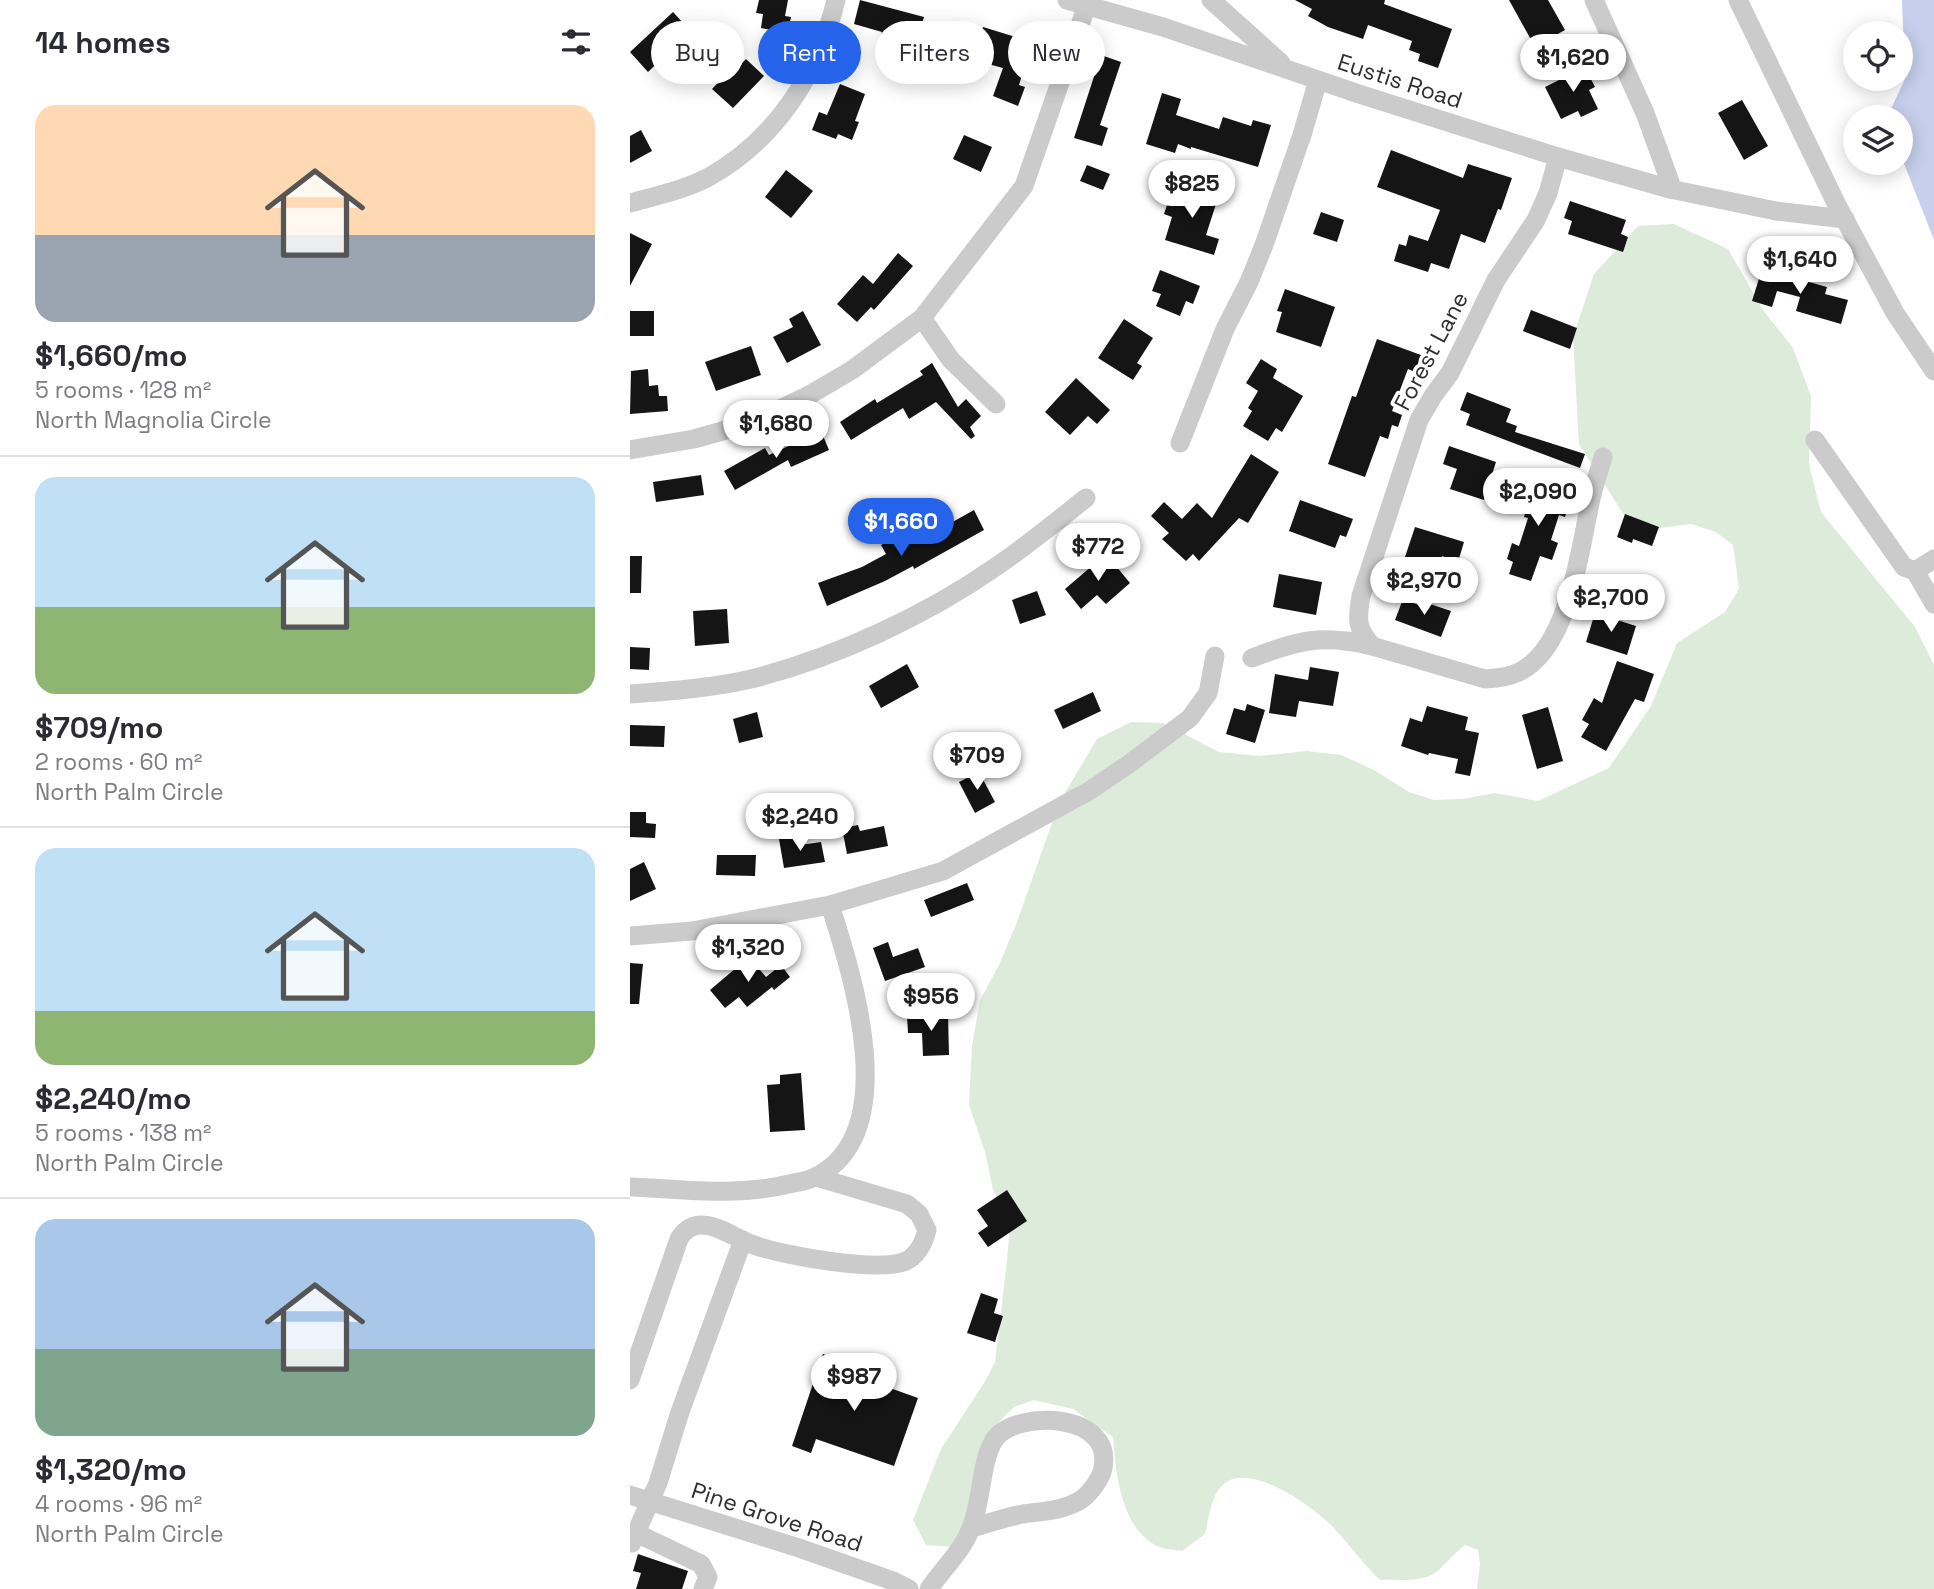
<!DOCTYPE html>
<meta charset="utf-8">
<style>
:root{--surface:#fff;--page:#f2f2f3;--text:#2b2b33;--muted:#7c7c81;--line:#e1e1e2;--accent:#2563eb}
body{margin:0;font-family:"Space Grotesk",sans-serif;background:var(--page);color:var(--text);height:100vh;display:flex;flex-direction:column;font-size:26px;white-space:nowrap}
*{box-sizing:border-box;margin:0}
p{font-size:23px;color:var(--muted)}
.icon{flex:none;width:38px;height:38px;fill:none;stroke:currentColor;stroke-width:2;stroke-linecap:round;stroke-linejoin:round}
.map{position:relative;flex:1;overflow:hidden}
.panel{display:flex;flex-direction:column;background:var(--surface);width:630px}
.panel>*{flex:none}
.guide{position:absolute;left:21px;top:21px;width:665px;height:63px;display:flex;gap:14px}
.fabs{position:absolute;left:1213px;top:21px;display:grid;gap:14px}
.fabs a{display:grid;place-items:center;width:70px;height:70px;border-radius:50%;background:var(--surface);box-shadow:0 4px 18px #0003;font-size:35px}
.price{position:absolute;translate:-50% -60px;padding:0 16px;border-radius:24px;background:#fff;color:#222;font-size:23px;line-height:46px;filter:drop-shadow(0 2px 4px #0008)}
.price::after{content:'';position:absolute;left:50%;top:42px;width:21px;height:16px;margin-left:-10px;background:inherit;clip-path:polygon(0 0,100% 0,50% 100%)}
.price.active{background:var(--accent);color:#fff}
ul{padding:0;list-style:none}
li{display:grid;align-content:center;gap:14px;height:371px;padding:0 35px}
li+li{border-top:2px solid var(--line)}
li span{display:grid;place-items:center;height:217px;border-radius:21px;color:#555}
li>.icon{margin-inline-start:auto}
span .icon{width:126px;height:126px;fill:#fffc;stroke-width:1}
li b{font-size:30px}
h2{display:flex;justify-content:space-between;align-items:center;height:84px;padding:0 35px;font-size:30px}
.tag{padding:0 24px;border-radius:32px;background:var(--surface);box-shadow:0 4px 18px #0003;font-size:24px;line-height:63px}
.tag.active{background:var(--accent);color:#fff}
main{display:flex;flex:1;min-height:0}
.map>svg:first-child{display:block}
.green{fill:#ddebdb}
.water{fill:#c6cfec}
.building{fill:#151515}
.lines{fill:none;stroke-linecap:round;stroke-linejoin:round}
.minor{stroke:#cbcbcb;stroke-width:19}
.labels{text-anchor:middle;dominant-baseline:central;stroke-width:7;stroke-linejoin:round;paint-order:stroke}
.street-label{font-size:23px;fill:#2e2e2e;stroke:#fff}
</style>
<main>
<section class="panel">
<h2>14 homes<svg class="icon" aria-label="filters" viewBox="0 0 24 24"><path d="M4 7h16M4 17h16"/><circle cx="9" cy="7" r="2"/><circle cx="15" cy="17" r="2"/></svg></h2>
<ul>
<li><span style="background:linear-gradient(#ffd9b3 60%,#9aa5b1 0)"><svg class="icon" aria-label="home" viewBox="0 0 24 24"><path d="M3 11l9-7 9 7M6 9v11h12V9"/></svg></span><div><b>$1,660/mo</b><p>5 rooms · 128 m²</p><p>North Magnolia Circle</p></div></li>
<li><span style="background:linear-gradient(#bfe0f5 60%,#8fb573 0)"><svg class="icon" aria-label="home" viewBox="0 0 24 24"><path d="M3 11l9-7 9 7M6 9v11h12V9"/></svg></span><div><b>$709/mo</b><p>2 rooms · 60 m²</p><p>North Palm Circle</p></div></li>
<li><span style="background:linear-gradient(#bfe0f5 75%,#8fb573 0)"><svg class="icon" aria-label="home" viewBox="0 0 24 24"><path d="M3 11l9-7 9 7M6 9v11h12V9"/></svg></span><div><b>$2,240/mo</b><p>5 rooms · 138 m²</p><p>North Palm Circle</p></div></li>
<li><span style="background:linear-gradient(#a9c7e8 60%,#7fa58c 0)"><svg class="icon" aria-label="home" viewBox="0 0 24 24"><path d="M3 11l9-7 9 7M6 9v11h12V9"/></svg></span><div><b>$1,320/mo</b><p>4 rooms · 96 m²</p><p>North Palm Circle</p></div></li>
</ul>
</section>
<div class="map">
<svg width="1304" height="1589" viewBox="0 0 1304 1589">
<rect width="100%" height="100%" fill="#fff"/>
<path class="green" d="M1044 224 1098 249 1133 310 1163 348 1181 396 1179 465 1191 512 1285 627 1304 665V1589H847L850 1564 848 1550 835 1545C823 1554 816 1564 806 1572 792 1583 767 1579 750 1580 733 1564 719 1544 703 1527 684 1507 620 1461 594 1484 581 1494 579 1519 575 1534L552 1551C544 1550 532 1549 525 1545 490 1525 486 1473 483 1437L443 1409 404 1400 384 1407 363 1428 341 1525 323 1547 296 1545 283 1520 311 1449 354 1383 365 1362 377 1261 380 1224 363 1190 355 1152 339 1105 342 1046 350 1000 369 965 387 922 429 803 467 739 501 722 533 723 589 752 630 756 677 751 711 755 744 770 779 792 804 800 832 799 865 793 908 801 979 768 1021 706 1047 643 1095 612 1109 589 1103 545 1086 532 1061 524 1023 529 994 515 949 444 943 337 964 274 1008 226Z"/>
<polygon class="water" points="1272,0 1304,0 1304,240 1271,156 1270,117 1258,117 1258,115 1275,79"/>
<g class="building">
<polygon points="129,0 158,0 155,16 161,17 158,33 131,28 133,14 126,13"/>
<polygon points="230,0 294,17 283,55 266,50 267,46 249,41 252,32 224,24"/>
<polygon points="665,0 755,0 754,4 822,29 808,68 788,61 790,54 779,50 782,41 738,25 733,39 698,27 678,16 682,9"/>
<polygon points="879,0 918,0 935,30 905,47"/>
<polygon points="43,12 77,49 62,63 46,45 18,72 0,52"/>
<polygon points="353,27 402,42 389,85 395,87 388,106 363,96 373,68 343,60"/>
<polygon points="471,55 491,62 470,125 478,128 472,146 444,138"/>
<polygon points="116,59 134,76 103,108 82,89 99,71 102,74"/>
<polygon points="955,67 965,87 959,90 968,109 951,117 948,111 931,119 915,87"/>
<polygon points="210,84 235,94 225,121 229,122 222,140 208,134 206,139 182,130 189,112 197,115"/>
<polygon points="532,93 551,99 546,115 589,129 593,117 621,126 623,120 641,125 628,167 561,147 561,149 548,144 545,153 516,144"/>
<polygon points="1112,100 1138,146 1114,160 1088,113"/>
<polygon points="11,130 22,151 0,163 0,136"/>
<polygon points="334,135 362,147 351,172 323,159"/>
<polygon points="761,150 833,178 838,164 882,178 871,210 868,209 855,243 831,234 819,269 801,263 798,272 764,261 769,244 776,246 779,235 798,241 810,210 747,187"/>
<polygon points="457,165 480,174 473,190 450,181"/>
<polygon points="156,170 183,191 161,218 135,197"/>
<polygon points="552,186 588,198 576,235 589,239 584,255 535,240 542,217 534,214 541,193 549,196"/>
<polygon points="940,201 996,220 991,234 998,237 993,252 938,234 942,221 934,218"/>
<polygon points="691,212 714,220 707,242 683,234"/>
<polygon points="0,233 22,244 0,286"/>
<polygon points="268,253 283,266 244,310 241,307 227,322 207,304 233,275 243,284"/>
<polygon points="1132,269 1197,287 1195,294 1218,300 1211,324 1166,311 1170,297 1147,291 1142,307 1122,301"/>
<polygon points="530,270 570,286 563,304 556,301 550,316 526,306 531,294 522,291"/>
<polygon points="655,289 705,307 691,347 646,332 652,312 647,311"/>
<polygon points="901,310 947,328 940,349 893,331"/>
<rect x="0" y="311" width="24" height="25"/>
<polygon points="173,311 191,345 157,363 143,337 163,327 159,319"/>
<polygon points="494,319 523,338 507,363 512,366 503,380 468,358"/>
<polygon points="747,339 791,355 785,372 778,369 762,411 772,415 768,427 762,425 758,439 750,436 735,477 698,464 722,396 726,397"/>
<polygon points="121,346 131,375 86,391 75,362"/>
<polygon points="631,359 647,369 643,378 673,396 652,432 646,428 638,441 613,426 622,411 618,408 628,391 616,383"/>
<polygon points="302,363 328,407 336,399 351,416 340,427 345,436 341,439 306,402 279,419 273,408 221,440 210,422 245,399 247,403 293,375 290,371"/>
<polygon points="18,369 19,386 28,385 29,396 37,396 38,411 0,414 1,371"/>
<polygon points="446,378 480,410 467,424 458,416 440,435 415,412"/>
<polygon points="837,392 881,409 876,422 887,426 885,432 955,454 950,468 836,425 840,414 830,410"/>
<polygon points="191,431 199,450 161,467 158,460 105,490 94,471 135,448 139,455"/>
<polygon points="819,446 866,462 854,500 820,489 827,469 813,464"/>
<polygon points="621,454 649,472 618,523 609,518 569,561 563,554 556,561 532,539 539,533 521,516 534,502 552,519 567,503 582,518"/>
<polygon points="71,475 74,495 26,502 23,482"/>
<polygon points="907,475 931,482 926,497 940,501 935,517 929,515 921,540 928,543 922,560 910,556 901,581 879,574 883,562 877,559 882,543 889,546 898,518 894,517"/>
<polygon points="670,500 723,519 716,537 710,535 705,548 659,531"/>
<polygon points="344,510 354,530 284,569 283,566 255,581 197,606 188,583 232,567 256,554 251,545 278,530 285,543"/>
<polygon points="995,514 1029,527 1022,546 1003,539 1002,543 987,537"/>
<polygon points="785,527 834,542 828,562 812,556 808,568 775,557"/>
<polygon points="476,554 500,583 476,604 467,595 451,609 435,589"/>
<polygon points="0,556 12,556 11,593 0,593"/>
<polygon points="649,574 692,582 686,615 643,607"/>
<polygon points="407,591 416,615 390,624 382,600"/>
<polygon points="773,599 799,609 800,604 821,611 811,637 765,620"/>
<polygon points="97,609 99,643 65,646 63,611"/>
<polygon points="965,613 1006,626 997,655 956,642"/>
<polygon points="0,647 20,648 19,670 0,669"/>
<polygon points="987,661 1024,674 1014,702 1005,699 976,751 951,737 959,724 952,720 964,698 972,703"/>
<polygon points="277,664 289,687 251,708 239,686"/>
<polygon points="680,667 709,672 703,706 669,701 666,717 639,713 645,674 678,680"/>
<polygon points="463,692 471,711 433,729 424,710"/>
<polygon points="617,704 635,710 625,743 596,734 604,708 615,711"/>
<polygon points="797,706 838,717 835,730 849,733 840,776 825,773 828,759 799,753 798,755 771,746 780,718 792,722"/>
<polygon points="918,707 933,761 907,769 892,715"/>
<polygon points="127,712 133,737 109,743 103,719"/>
<polygon points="0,725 35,726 34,747 0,746"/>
<polygon points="349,772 365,802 345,813 329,782"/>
<polygon points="0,812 16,812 16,823 26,824 25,838 0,837"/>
<polygon points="228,825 230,831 254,826 258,846 217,854 212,828"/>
<polygon points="169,836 170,845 191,842 195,862 154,868 149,839"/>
<polygon points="87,855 126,855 125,876 86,875"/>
<polygon points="14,862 26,889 0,901 0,869"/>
<polygon points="337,883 344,900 301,917 294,900"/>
<polygon points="258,942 263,957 288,948 295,967 255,981 243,948"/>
<polygon points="119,957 136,977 151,965 160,977 144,990 142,987 117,1007 109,997 95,1008 80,990"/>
<polygon points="0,963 13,964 9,1004 0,1004"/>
<polygon points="318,1014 319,1055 293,1056 292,1033 278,1033 277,1016"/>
<polygon points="171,1073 175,1130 140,1132 137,1085 150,1084 150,1075"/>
<polygon points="377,1190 397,1221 358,1247 348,1233 358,1226 347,1210"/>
<polygon points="351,1293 368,1299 364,1313 373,1316 365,1342 337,1333"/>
<polygon points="193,1354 235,1368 232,1378 288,1398 264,1466 186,1439 181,1453 162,1446"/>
<polygon points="8,1554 58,1571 52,1589 6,1589 11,1573 3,1571"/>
</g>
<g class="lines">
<g class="minor">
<polyline points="437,0 533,27 729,94 928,157 1040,189 1146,211 1215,219"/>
<polyline points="581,0 651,63"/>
<polyline points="964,0 1015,113 1040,182 1040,189"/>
<polyline points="1108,0 1207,205 1265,313 1304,371"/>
<path d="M928 157 918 193 906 220 866 280 820 373 803 396 789 420 731 596C727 620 726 627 742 646L855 679C868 678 880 677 891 671 940 645 950 547 961 499 964 485 969 471 973 457"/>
<path d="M0 203C26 196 53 190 77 178 145 141 188 74 206 0"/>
<polyline points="292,318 321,360 366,404"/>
<polyline points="1185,440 1274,567 1285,571 1304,604"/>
<polyline points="550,443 595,329 619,282 634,245 672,135 688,80"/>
<polyline points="0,450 64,439 110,426 144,412 181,394 222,370 292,318 394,186 457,5"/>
<polyline points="1285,571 1304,559"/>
<path d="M622 658C668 640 693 634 742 646"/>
<path d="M0 694C41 691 82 688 121 679 205 658 297 615 367 566 398 545 427 521 456 498"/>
<polyline points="0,936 62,931 200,905 313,871 459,791 499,764 560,718 578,693 585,656"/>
<path d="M0 1187C54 1189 107 1197 159 1184 168 1182 178 1181 185 1177 274 1134 222 974 200 905"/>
<path d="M0 1380 49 1239C53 1232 61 1225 70 1225 87 1224 105 1238 121 1244 149 1255 249 1273 276 1261 288 1255 294 1242 297 1230L289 1214 277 1204 186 1177"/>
<polyline points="0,1495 169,1548 263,1581 279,1589"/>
<polyline points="0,1534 6,1533 28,1483 50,1412 113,1240"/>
<polyline points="2,1543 6,1533 71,1564 78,1577 73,1589"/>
<path d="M299 1589C313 1568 332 1552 341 1528 352 1502 350 1464 364 1440 384 1409 489 1411 472 1472 469 1481 458 1496 449 1501 431 1511 414 1511 393 1514 376 1517 359 1523 342 1528"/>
</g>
</g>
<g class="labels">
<g class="street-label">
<text transform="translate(770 81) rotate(18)">Eustis Road</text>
<text transform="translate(801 351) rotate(-62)">Forest Lane</text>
<text transform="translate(147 1517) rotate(18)">Pine Grove Road</text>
</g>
</g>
</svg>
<div class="fabs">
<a><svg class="icon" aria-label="locate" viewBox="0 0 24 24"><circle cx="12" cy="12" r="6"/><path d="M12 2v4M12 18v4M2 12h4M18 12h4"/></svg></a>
<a><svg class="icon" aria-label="layers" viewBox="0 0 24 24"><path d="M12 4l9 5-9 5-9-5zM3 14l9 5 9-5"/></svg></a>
</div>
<b class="price" style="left:943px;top:94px">$1,620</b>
<b class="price" style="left:562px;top:220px">$825</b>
<b class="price" style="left:1170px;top:296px">$1,640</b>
<b class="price" style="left:146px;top:460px">$1,680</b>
<b class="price" style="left:908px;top:528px">$2,090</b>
<b class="price active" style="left:271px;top:558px">$1,660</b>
<b class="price" style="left:468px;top:583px">$772</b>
<b class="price" style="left:794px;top:617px">$2,970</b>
<b class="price" style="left:981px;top:634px">$2,700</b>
<b class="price" style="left:347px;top:792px">$709</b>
<b class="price" style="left:170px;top:853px">$2,240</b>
<b class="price" style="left:118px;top:984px">$1,320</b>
<b class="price" style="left:301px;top:1033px">$956</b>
<b class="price" style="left:224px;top:1413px">$987</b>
<div class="guide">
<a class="tag">Buy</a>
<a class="tag active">Rent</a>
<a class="tag">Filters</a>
<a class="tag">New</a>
</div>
</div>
</main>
